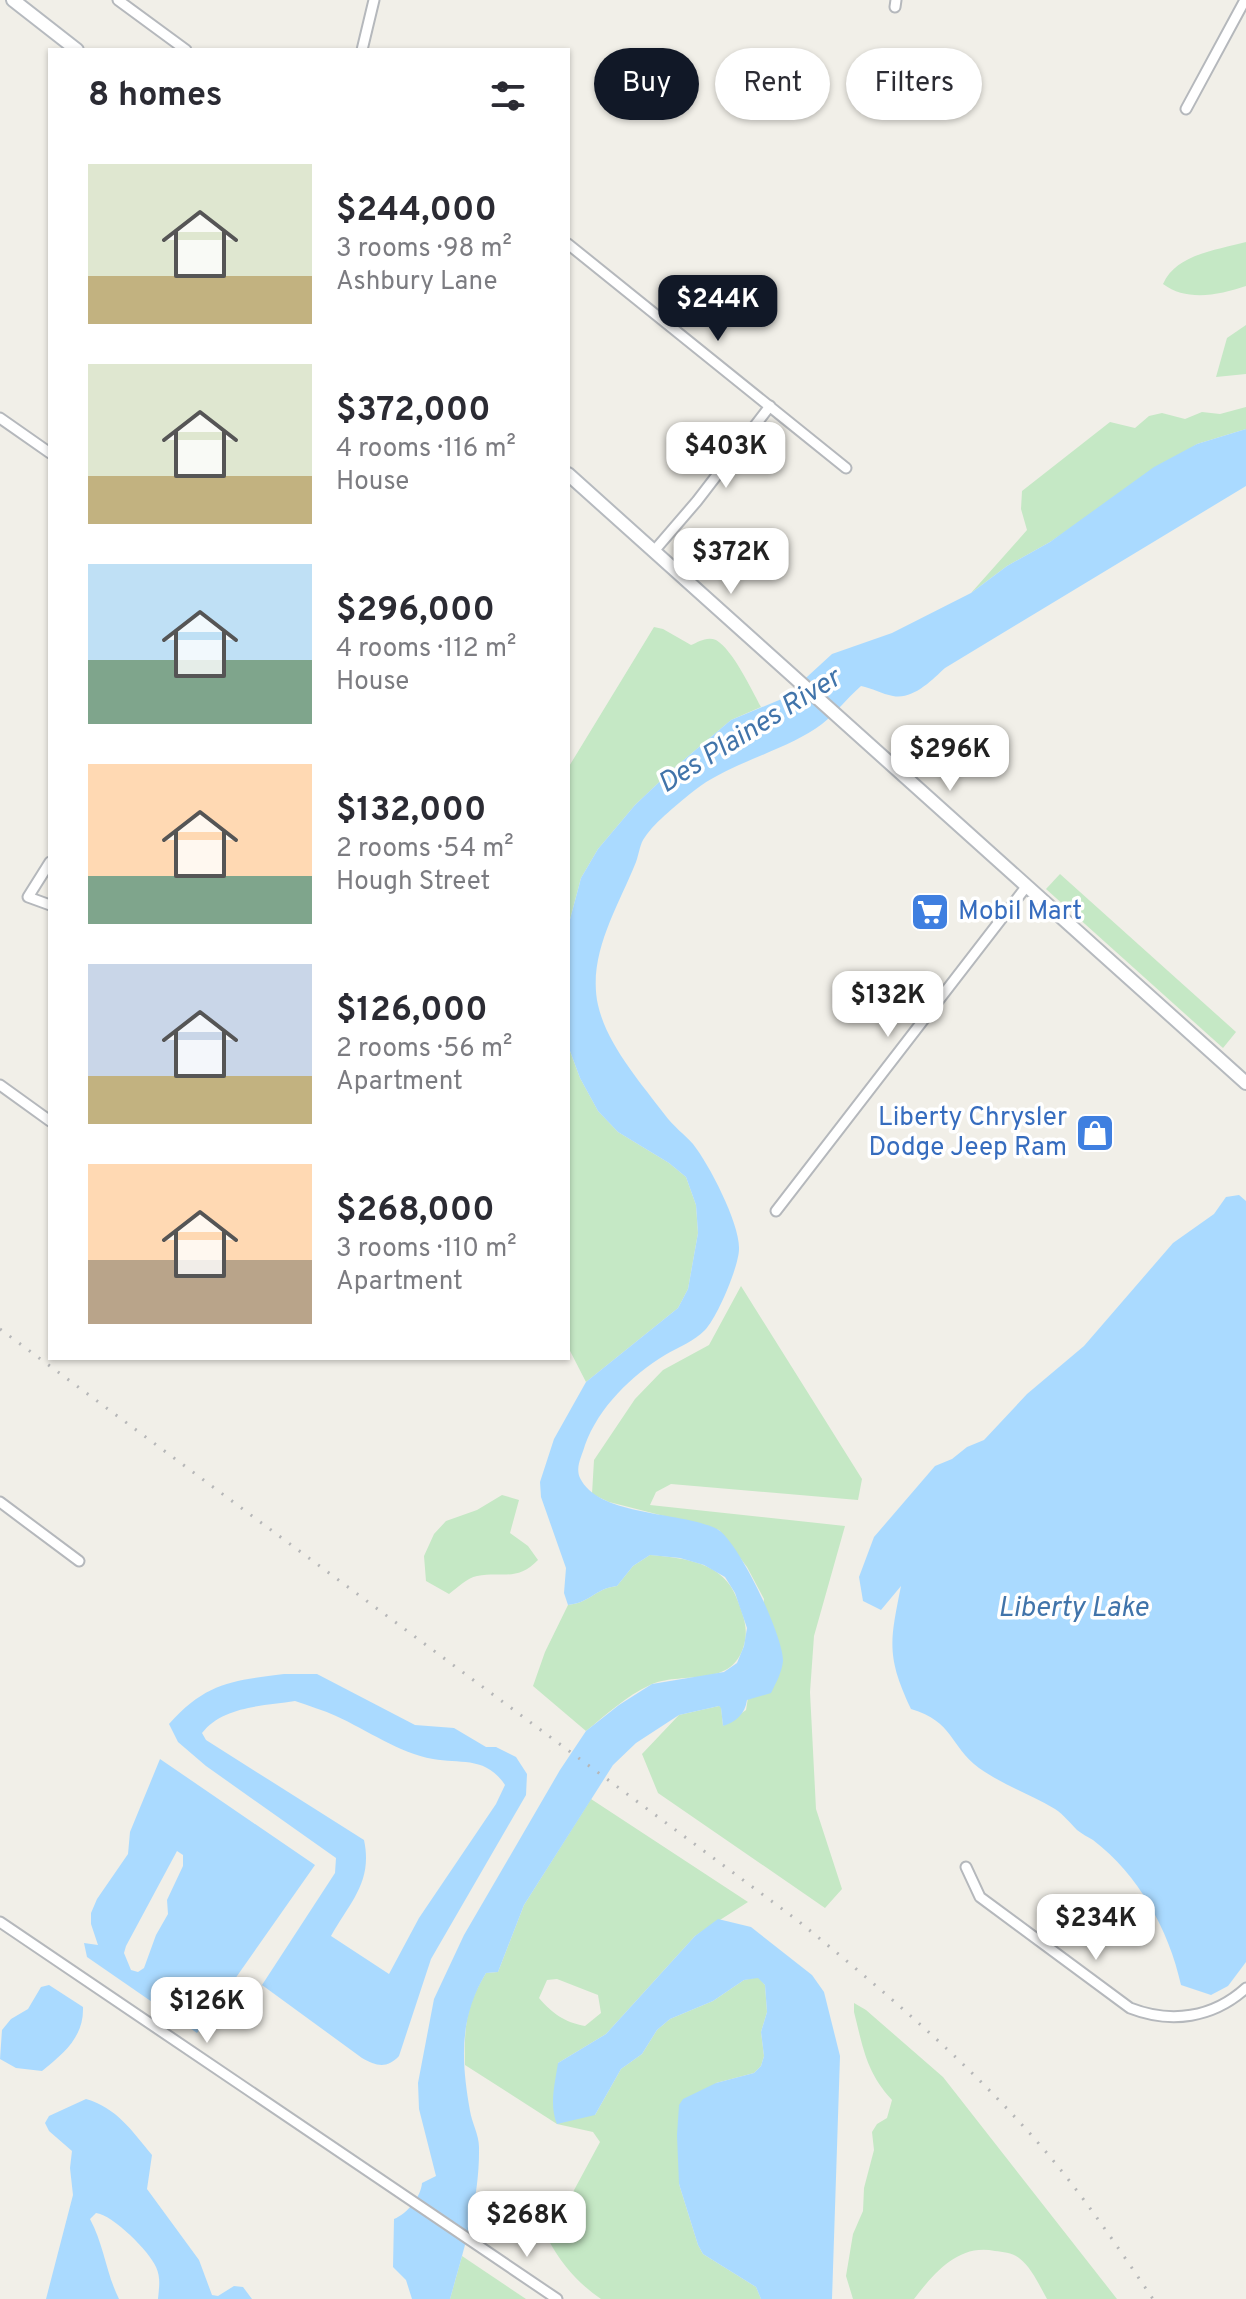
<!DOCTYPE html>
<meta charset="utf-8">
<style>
:root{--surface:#fff;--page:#f7f7f7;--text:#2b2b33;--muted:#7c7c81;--accent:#111827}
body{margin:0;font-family:Overpass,sans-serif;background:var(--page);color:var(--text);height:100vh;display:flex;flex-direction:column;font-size:30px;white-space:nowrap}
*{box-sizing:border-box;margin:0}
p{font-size:26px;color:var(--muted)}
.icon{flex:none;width:44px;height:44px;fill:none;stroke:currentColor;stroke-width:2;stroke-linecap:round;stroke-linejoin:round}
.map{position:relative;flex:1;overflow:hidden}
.panel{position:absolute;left:48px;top:48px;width:522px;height:1312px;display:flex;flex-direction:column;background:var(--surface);border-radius:0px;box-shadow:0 2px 6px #0004}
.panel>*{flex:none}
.hud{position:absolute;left:594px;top:48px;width:532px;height:72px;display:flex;gap:16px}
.price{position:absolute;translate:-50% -68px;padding:0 18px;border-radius:16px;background:#fff;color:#222;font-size:26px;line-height:52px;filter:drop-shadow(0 2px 4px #0008)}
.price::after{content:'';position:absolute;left:50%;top:48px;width:24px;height:18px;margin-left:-12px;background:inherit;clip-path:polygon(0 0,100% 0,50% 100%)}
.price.on{background:var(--accent);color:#fff}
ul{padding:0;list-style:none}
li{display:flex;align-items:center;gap:24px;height:200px;padding:0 40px}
li span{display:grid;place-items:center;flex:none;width:224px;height:160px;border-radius:0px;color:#555}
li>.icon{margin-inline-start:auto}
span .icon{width:96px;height:96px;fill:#fffc;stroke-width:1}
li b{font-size:34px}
h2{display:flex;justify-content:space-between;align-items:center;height:96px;padding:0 40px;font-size:34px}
.tag{padding:0 28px;border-radius:36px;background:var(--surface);box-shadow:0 2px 6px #0004;font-size:28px;line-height:72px}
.tag.on{background:var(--accent);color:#fff}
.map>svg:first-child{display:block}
.green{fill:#c5e8c5;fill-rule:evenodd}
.water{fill:#aadaff;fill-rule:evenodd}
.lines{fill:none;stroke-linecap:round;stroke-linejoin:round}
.minor-casing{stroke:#b5b8bc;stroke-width:13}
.secondary-casing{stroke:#b6babf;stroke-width:16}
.minor{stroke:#fff;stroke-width:9}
.secondary{stroke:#fff;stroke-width:12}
.rail{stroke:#b6b7b8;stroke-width:3;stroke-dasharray:2 10;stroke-linecap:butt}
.labels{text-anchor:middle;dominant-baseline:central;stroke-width:7;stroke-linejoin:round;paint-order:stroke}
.shop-label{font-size:26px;fill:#366cbe;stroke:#fff;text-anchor:start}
.water-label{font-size:28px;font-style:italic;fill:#4174aa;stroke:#fff}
</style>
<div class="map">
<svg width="1246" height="2299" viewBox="0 0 1246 2299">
<rect width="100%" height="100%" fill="#f1efe8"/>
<g class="green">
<path d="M1246 242V286C1219 295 1187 302 1163 284 1176 254 1217 250 1246 242Z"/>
<polygon points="1246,325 1246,374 1216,377 1227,338"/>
<polygon points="1246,407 1246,429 1197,444 1050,542 1007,566 971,593 1027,530 1021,509 1022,491 1110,422 1135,428 1149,416 1162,413 1185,419 1202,412 1220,414"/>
<path d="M654 627 663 629 691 645C698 642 707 636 716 640 733 650 751 689 761 707L731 720 673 769 635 805 598 849 581 878 568 927V768Z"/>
<polygon points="1060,874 1236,1032 1223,1048 1046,889"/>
<polygon points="568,1024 570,1051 580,1078 598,1111 618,1132 669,1163 686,1177 696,1205 698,1233 688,1289 678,1308 586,1382 568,1347"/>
<polygon points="741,1286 862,1479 858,1500 671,1484 656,1492 650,1505 845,1526 814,1636 810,1692 816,1809 842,1889 825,1908 658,1793 642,1754 679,1715 719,1706 721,1707 723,1726 746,1710 764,1599 747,1567 719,1530 609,1502 592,1494 594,1460 635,1399 663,1370 709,1345"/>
<path d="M502 1495 519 1500 510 1533 528 1546 538 1560C517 1582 502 1571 477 1576 467 1578 457 1588 449 1594L426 1581 424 1556 434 1534 446 1521 477 1510Z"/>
<path d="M650 1555C684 1558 724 1562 737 1599 744 1617 750 1632 742 1651 727 1688 680 1671 650 1685 626 1696 606 1715 586 1731L533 1686 545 1652 568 1605C592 1602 594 1589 617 1586L633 1566Z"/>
<path d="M591 1799 748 1902 695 1936 606 2034 558 2063 595 2115 621 2069 642 2054 657 2030 670 2019 713 2001 744 1980 758 1977 765 1985 767 2012 761 2032 764 2056 761 2066 754 2073 716 2083 679 2184 698 2245 703 2254 756 2287 761 2299H601C579 2284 562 2265 549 2241L559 2218 600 2142 593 2132 557 2124 465 2065C464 2027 466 2005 486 1973L498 1972 524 1905ZM557 1979 598 1995 601 2013 585 2026C564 2022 553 2014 539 1998L547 1980Z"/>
<path d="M854 2003 866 2010 943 2077 1117 2299H1047C1039 2285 1032 2268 1019 2258 1013 2253 1003 2252 995 2251 959 2243 934 2273 914 2299H853L846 2276 853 2234 863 2211 864 2188 874 2150 872 2132 877 2124 887 2118 892 2100C866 2072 863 2047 854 2012Z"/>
<polygon points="462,2256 526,2299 450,2299"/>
</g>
<g class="water">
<path d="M1246 429V486L945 668C932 680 913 700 893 696 882 694 872 688 861 686 847 698 836 713 822 724 788 750 729 763 695 790 680 802 655 822 645 837 640 843 639 854 636 862 618 907 587 955 598 1005 607 1045 641 1083 665 1115 673 1126 684 1134 693 1144 709 1164 740 1224 739 1249 739 1266 717 1318 705 1330 694 1341 679 1347 665 1355 631 1376 599 1407 585 1445 582 1456 575 1467 580 1478 599 1517 681 1511 717 1529 738 1540 784 1637 783 1661 782 1672 776 1683 771 1693L747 1700C745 1714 736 1722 723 1726L721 1708 719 1706 679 1715 636 1743 613 1765 524 1905 498 1972 486 1973C459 2018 461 2060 470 2111 472 2123 479 2135 479 2147 480 2198 464 2250 450 2299H412L406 2280 393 2267 394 2219C407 2214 421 2197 422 2183L436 2176 419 2109 418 2083 434 1999 464 1935 560 1770 586 1731 619 1705 652 1684 724 1672 737 1663 744 1646 747 1628 735 1593 725 1577 704 1565 680 1558 650 1555 633 1566 617 1586C594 1589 592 1602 568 1605L564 1593 566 1568 541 1497 540 1482 554 1439 586 1382 678 1308 688 1289 698 1233 696 1205 686 1177 669 1163 618 1132 598 1111 580 1078 570 1051 568 927 581 878 598 849 635 805 673 769 731 720 784 698 832 654 892 633 971 593 1007 566 1050 542 1154 467 1197 444Z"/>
<path d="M1239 1195 1246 1201V1962L1228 1986 1211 1995 1181 1985C1169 1930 1138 1874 1093 1840 1088 1837 1082 1834 1077 1830 1070 1823 1064 1815 1055 1809 1030 1794 1003 1785 979 1768 949 1745 954 1722 911 1709 886 1656 890 1641 901 1586L881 1610 863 1601 859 1577 874 1537 935 1466 952 1459 967 1447 984 1440 1027 1394 1084 1346 1173 1243 1214 1214 1226 1197Z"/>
<path d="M284 1674H317L415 1725 454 1728 486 1747H496L516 1757 527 1774 526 1795 431 1959 399 2056C387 2069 376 2066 362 2058L262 1985 335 1873 336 1858 206 1766 178 1742 169 1724C207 1682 232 1681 284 1674ZM295 1701C309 1706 323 1710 336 1716 367 1730 399 1753 433 1759 461 1764 486 1756 505 1785L496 1804 419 1918 389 1974 331 1936C350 1902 373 1882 364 1840L206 1740 202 1733C223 1706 263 1706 295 1701Z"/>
<path d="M160 1759 315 1865 197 2033 87 1957 84 1943 98 1945 91 1924V1913L97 1899 128 1854 130 1832ZM177 1851 183 1855V1866L167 1900 168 1914 156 1935 144 1968 138 1972 131 1970 124 1953 126 1946Z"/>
<path d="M718 1919 751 1927 812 1975 824 1992 840 2056 832 2299H761L756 2287 703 2254 698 2245 679 2184 677 2135 679 2105 683 2099 716 2083 754 2073 761 2066 764 2056 761 2032 767 2012 765 1985 758 1978 744 1980 713 2001 670 2019 657 2030 642 2054 621 2069 595 2115 557 2124C549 2105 555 2083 558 2063L606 2034 695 1936Z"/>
<path d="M49 1985 83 2007C84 2037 64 2053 42 2071L16 2068 0 2059 2 2030 11 2019 28 2009 41 1987Z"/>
<path d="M86 2099C117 2108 132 2131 152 2155L147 2189 199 2260 212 2295 218 2296 234 2286 243 2287 252 2299H158C159 2288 161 2278 156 2267 149 2251 113 2215 96 2213L90 2219C104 2245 106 2273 119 2299H46L73 2195 70 2168 72 2151 49 2131 45 2123 49 2116Z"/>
</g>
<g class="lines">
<g class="minor-casing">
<g id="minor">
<polyline points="118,0 186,50"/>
<polyline points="895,7 896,0"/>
<polyline points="362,50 374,0"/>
<polyline points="1186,109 1245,0"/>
<polyline points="568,244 846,468"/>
<polyline points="0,418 50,453"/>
<polyline points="654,551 697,501 770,406"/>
<polyline points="50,862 28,897 50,905"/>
<polyline points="0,1085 50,1121"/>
<polyline points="776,1211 1026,887"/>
<polyline points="0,1502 79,1561"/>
<path d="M966 1867 980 1897 1130 2008C1171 2024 1213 2018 1246 1988"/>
<polyline points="0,1922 557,2299"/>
</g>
</g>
<g class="secondary-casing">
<g id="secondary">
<polyline points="13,0 77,50"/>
<polyline points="568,474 1246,1083"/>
</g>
</g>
<use href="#minor" class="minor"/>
<use href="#secondary" class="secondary"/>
<path class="rail" d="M0 1329 797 1920C885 1992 972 2065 1046 2152 1085 2198 1119 2249 1153 2299"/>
</g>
<defs>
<g id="supermarket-square" transform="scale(2)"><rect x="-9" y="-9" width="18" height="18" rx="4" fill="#3f7fe0" stroke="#fff"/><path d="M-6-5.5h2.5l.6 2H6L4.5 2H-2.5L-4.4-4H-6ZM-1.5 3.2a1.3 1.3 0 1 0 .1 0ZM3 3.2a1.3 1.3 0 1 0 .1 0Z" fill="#fff"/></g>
<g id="shop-square" transform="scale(2)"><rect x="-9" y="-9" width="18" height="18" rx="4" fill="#3f7fe0" stroke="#fff"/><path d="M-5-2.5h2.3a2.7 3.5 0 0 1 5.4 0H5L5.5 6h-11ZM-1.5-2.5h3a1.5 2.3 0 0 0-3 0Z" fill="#fff"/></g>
</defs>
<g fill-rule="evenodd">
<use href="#supermarket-square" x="930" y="912"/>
<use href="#shop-square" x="1095" y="1133"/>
</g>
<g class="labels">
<g class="shop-label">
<text x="958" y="912">Mobil Mart</text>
<text x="1067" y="1118" text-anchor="end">Liberty Chrysler<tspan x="1067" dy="30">Dodge Jeep Ram</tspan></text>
</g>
<g class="water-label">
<text transform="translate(750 732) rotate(-32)">Des Plaines River</text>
<text x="1073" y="1609">Liberty Lake</text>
</g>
</g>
</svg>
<b class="price on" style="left:718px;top:343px">$244K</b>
<b class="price" style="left:726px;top:490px">$403K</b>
<b class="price" style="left:731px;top:596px">$372K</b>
<b class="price" style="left:950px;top:793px">$296K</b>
<b class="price" style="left:888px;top:1039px">$132K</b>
<b class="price" style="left:1096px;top:1962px">$234K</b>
<b class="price" style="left:207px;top:2045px">$126K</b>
<b class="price" style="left:527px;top:2259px">$268K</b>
<div class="hud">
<a class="tag on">Buy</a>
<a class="tag">Rent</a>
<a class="tag">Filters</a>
</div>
<section class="panel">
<h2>8 homes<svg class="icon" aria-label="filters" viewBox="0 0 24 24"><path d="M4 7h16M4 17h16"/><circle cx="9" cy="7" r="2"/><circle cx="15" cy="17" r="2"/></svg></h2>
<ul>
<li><span style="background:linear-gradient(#dfe7d0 70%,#c2b280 0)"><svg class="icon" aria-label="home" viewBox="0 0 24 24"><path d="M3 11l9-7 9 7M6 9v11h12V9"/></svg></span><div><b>$244,000</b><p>3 rooms · 98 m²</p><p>Ashbury Lane</p></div></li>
<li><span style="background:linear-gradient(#dfe7d0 70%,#c2b280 0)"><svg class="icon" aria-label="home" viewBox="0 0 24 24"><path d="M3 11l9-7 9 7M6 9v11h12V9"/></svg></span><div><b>$372,000</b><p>4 rooms · 116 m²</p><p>House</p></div></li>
<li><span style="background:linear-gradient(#bfe0f5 60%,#7fa58c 0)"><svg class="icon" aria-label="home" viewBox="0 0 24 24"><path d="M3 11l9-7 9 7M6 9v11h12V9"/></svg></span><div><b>$296,000</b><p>4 rooms · 112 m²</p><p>House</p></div></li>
<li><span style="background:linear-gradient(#ffd9b3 70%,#7fa58c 0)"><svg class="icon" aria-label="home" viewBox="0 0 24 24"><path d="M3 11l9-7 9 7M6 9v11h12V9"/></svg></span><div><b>$132,000</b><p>2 rooms · 54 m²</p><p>Hough Street</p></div></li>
<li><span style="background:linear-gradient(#c9d6e8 70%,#c2b280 0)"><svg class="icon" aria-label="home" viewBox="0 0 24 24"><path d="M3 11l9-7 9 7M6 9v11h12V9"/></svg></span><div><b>$126,000</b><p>2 rooms · 56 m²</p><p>Apartment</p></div></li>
<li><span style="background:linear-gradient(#ffd9b3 60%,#b9a48a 0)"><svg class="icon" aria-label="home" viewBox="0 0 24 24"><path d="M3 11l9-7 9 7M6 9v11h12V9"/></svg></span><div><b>$268,000</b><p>3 rooms · 110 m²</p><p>Apartment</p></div></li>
</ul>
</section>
</div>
